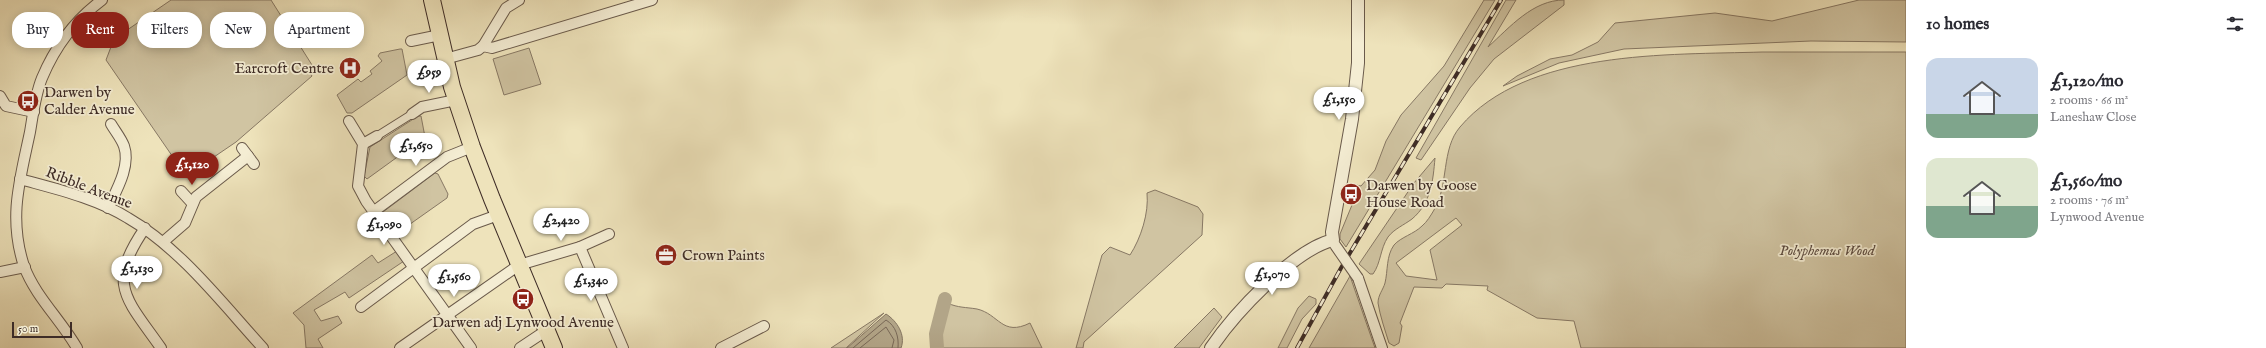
<!DOCTYPE html>
<meta charset="utf-8">
<style>
:root{--surface:#fff;--page:#f7f7f7;--text:#2b2b33;--muted:#7c7c81;--accent:#8f2418}
body{margin:0;font-family:"IM FELL English",serif;background:var(--page);color:var(--text);height:100vh;display:flex;flex-direction:column;font-size:15px;white-space:nowrap}
*{box-sizing:border-box;margin:0}
p{font-size:13px;color:var(--muted)}
.icon{flex:none;width:22px;height:22px;fill:none;stroke:currentColor;stroke-width:2;stroke-linecap:round;stroke-linejoin:round}
.map{position:relative;flex:1;overflow:hidden}
.sheet{display:flex;flex-direction:column;background:var(--surface);width:360px}
.sheet>*{flex:none}
.top-card{position:absolute;left:12px;top:12px;width:380px;height:36px;display:flex;gap:8px}
.scale{position:absolute;left:12px;bottom:10px;width:60px;box-sizing:border-box;padding-left:4px;border:2px solid #3e2c26;border-top:0;font-size:11px;line-height:14px;white-space:nowrap;color:#3e2c26;-webkit-text-stroke:3px #f4edd3;paint-order:stroke}
.price{position:absolute;translate:-50% -34px;padding:0 9px;border-radius:14px;background:#fff;color:#222;font-size:13px;line-height:26px;filter:drop-shadow(0 1px 2px #0008)}
.price::after{content:'';position:absolute;left:50%;top:24px;width:12px;height:9px;margin-left:-6px;background:inherit;clip-path:polygon(0 0,100% 0,50% 100%)}
.price.on{background:var(--accent);color:#fff}
ul{padding:0;list-style:none}
li{display:flex;align-items:center;gap:12px;height:100px;padding:0 20px}
li span{display:grid;place-items:center;flex:none;width:112px;height:80px;border-radius:12px;color:#555}
li>.icon{margin-inline-start:auto}
span .icon{width:48px;height:48px;fill:#fffc;stroke-width:1}
li b{font-size:17px}
h2{display:flex;justify-content:space-between;align-items:center;height:48px;padding:0 20px;font-size:17px}
.pill{padding:0 14px;border-radius:16px;background:var(--surface);box-shadow:0 2px 10px #0003;font-size:14px;line-height:36px}
.pill.on{background:var(--accent);color:#fff}
main{display:flex;flex:1;min-height:0}
.map>svg:first-child{display:block}
.green{fill:#d0c4a2;stroke:#877864;fill-rule:evenodd}
.water{fill:#b2a588;stroke:#847561}
.lines{fill:none;stroke-linecap:round;stroke-linejoin:round}
.shore{stroke:#786857;stroke-width:1}
.river{stroke:#b2a588;stroke-width:14}
.pedestrian-casing{stroke:#6a5a4b;stroke-width:9}
.minor-casing{stroke:#6a5a4b;stroke-width:12}
.tertiary-casing{stroke:#6a5a4b;stroke-width:14}
.trunk-casing{stroke:#3e2c26;stroke-width:18}
.pedestrian{stroke:#f4edd3;stroke-width:7}
.minor{stroke:#f4edd3;stroke-width:10}
.tertiary{stroke:#f4edd3;stroke-width:12}
.trunk{stroke:#eee3bb;stroke-width:16}
.rail-casing{stroke:#3e2c26;stroke-width:4}
.rail{stroke:#f4edd3;stroke-width:2.5;stroke-dasharray:8;stroke-linecap:butt}
.minor-bridge-casing{stroke:#6a5a4b;stroke-width:12;stroke-linecap:butt}
.minor-bridge{stroke:#f4edd3;stroke-width:10}
.labels{text-anchor:middle;dominant-baseline:central;stroke-width:3.5;stroke-linejoin:round;paint-order:stroke}
.poi-label{font-size:15px;fill:#3e2c26;stroke:#f4edd3;text-anchor:start}
.street-label{font-size:15px;fill:#3e2c26;stroke:#f4edd3}
.park-label{font-size:15px;font-style:italic;fill:#5b4a3f;stroke:#f4edd3}
</style>
<main>
<div class="map">
<svg width="1906" height="348" viewBox="0 0 1906 348">
<rect width="100%" height="100%" fill="#eee3bb"/>
<filter id="stains"><feTurbulence type="fractalNoise" baseFrequency=".005" numOctaves="4"/><feColorMatrix values="0 0 0 0 .2 0 0 0 0 .09 0 0 0 0 .02 0 0 0 .5 -.17"/></filter>
<radialGradient id="worn" r=".72"><stop offset=".6" stop-color="#630" stop-opacity="0"/><stop offset="1" stop-color="#630" stop-opacity=".3"/></radialGradient>
<g class="green">
<polygon points="171,0 271,0 312,65 307,68 312,76 236,142 186,176 106,60 114,39"/>
<polygon points="1484,0 1495,0 1346,247 1340,239 1340,234 1352,205 1356,185 1361,186 1375,170 1386,141 1401,115 1444,66"/>
<path d="M1506 0H1516L1488 47C1510 27 1533 0 1564 0V5L1494 59 1470 88 1421 160 1416 158Z"/>
<polygon points="1859,0 1906,0 1906,42 1811,41 1624,49 1559,63 1503,86 1517,76 1550,59 1572,55 1598,42 1615,23 1715,13 1772,21"/>
<polygon points="529,48 541,84 504,95 493,59"/>
<polygon points="400,49 402,49 407,75 352,113 347,113 337,95 358,79 361,82 372,74 370,71 382,61 378,56 380,53"/>
<path d="M1762 52H1906V348H1581L1574 321 1537 318 1487 290 1488 286 1446 284 1442 288 1414 287 1400 323 1402 326 1399 343 1394 346 1389 343C1385 330 1380 316 1378 303 1378 295 1383 290 1385 283 1388 271 1386 256 1394 245 1401 237 1414 234 1422 226 1427 222 1431 215 1434 210 1449 185 1441 149 1460 127 1526 49 1669 55 1762 52ZM1456 218 1462 225 1430 250 1437 280 1406 276 1396 263Z"/>
<polygon points="418,116 421,116 425,137 367,179 364,176 370,147"/>
<path d="M1435 158C1433 181 1431 203 1412 219 1404 225 1394 229 1388 237 1380 249 1381 263 1373 274H1370L1359 264 1414 183Z"/>
<polygon points="435,173 438,174 448,194 447,198 396,234 383,212"/>
<path d="M1155 190 1198 207 1203 214 1202 235 1084 342 1083 348H1076L1102 255 1110 247 1130 255C1141 238 1149 213 1147 193Z"/>
<polygon points="397,251 404,261 349,298 345,292 314,310 321,321 338,316 342,323 318,339 323,348 306,348 304,325 293,313 372,255 378,263"/>
<polygon points="1350,276 1375,348 1309,348"/>
<polygon points="1309,296 1316,299 1316,304 1302,319 1287,348 1278,348 1298,308"/>
<path d="M947 303C959 308 965 307 977 309 999 314 1002 337 1030 323L1042 348H941V323Z"/>
<polygon points="1214,308 1222,317 1199,348 1174,348"/>
<polygon points="884,313 846,348 831,348"/>
</g>
<path class="water" d="M886 314C897 321 906 335 901 348H847Z"/>
<g class="lines">
<g class="shore">
<path d="M853 348 886 320C896 326 899 337 898 348"/>
<polyline points="860,348 886,327 894,340 892,348"/>
</g>
<polyline class="river" points="937,348 936,334 945,299"/>
<g class="pedestrian-casing">
<polyline id="pedestrian" points="377,136 412,114"/>
</g>
<g class="minor-casing">
<g id="minor">
<polyline points="411,41 440,35"/>
<polyline points="483,46 506,8 519,0"/>
<polyline points="445,59 478,50 483,46 492,48 652,0"/>
<polyline points="0,96 6,106 34,112"/>
<polyline points="412,114 422,107 456,100"/>
<polyline points="349,121 363,144 358,186 366,201 471,348"/>
<polyline points="363,144 377,136"/>
<polyline points="242,148 254,164"/>
<path d="M20 179C56 189 96 198 128 218 180 248 222 303 263 348"/>
<polyline points="181,191 192,203"/>
<path d="M108 208C116 191 131 166 124 146 121 138 115 131 111 124"/>
<polyline points="373,212 447,157 472,147"/>
<path d="M145 228C106 285 126 298 161 348"/>
<polyline points="163,242 185,223 196,197 248,156"/>
<polyline points="580,247 623,348"/>
<polyline points="0,272 25,267"/>
<polyline points="1358,278 1382,348"/>
<polyline points="361,307 473,224 498,215"/>
<path d="M77 348C61 320 35 296 24 266 8 217 20 180 30 132 33 115 35 95 42 78 55 47 75 20 102 0"/>
<polyline points="400,348 519,265 580,247 609,234"/>
<polyline points="520,348 547,330"/>
<polyline points="721,348 764,326"/>
</g>
</g>
<g class="tertiary-casing">
<path id="tertiary" d="M1211 348C1234 314 1293 250 1333 240L1332 232 1352 119 1358 63V0"/>
</g>
<g class="trunk-casing">
<polyline id="trunk" points="432,0 452,87 472,147 492,199 554,348"/>
</g>
<use href="#pedestrian" class="pedestrian"/>
<use href="#minor" class="minor"/>
<use href="#tertiary" class="tertiary"/>
<use href="#trunk" class="trunk"/>
<g class="rail-casing">
<polyline id="rail" points="1297,348 1341,268 1501,0"/>
</g>
<use href="#rail" class="rail"/>
<g class="minor-bridge-casing">
<polyline id="minor-bridge" points="1335,245 1358,278"/>
</g>
<use href="#minor-bridge" class="minor-bridge"/>
</g>
<defs>
<g id="hospital-disc" transform="scale(1.15)"><circle r="9.5" fill="#8f2418" stroke="#f4edd3"/><path d="M-5-5h3v3.5h4V-5h3V5h-3V1.5h-4V5h-3Z" fill="#fff"/></g>
<g id="bus-disc" transform="scale(1.15)"><circle r="9.5" fill="#8f2418" stroke="#f4edd3"/><path d="M-5-6H5V4H4V6H2V4H-2V6H-4V4H-5ZM-3.5-4V0h7V-4ZM-3.5 1.2v1.5H-2V1.2ZM2 1.2v1.5H3.5V1.2Z" fill="#fff"/></g>
<g id="office-disc" transform="scale(1.15)"><circle r="9.5" fill="#8f2418" stroke="#f4edd3"/><path d="M-6-3h4V-5.5h4V-3h4V5H-6ZM-1-4.5V-3h2v-1.5ZM-6 0V1H6V0Z" fill="#fff"/></g>
</defs>
<g fill-rule="evenodd">
<use href="#hospital-disc" x="350" y="68"/>
<use href="#bus-disc" x="28" y="101"/>
<use href="#bus-disc" x="1351" y="194"/>
<use href="#office-disc" x="666" y="255"/>
<use href="#bus-disc" x="523" y="299"/>
</g>
<g class="labels">
<g class="poi-label">
<text x="334" y="68" text-anchor="end">Earcroft Centre</text>
<text x="44" y="92">Darwen by<tspan x="44" dy="17">Calder Avenue</tspan></text>
<text x="1366" y="185">Darwen by Goose<tspan x="1366" dy="17">House Road</tspan></text>
<text x="682" y="255">Crown Paints</text>
<text x="523" y="322" text-anchor="middle">Darwen adj Lynwood Avenue</text>
</g>
<g class="street-label">
<text transform="translate(89 188) rotate(21)">Ribble Avenue</text>
</g>
<g class="park-label">
<text x="1827" y="250">Polyphemus Wood</text>
</g>
</g>
<rect width="100%" height="100%" filter="url(#stains)"/>
<rect width="100%" height="100%" fill="url(#worn)"/>
</svg>
<div class="scale">50 m</div>
<b class="price" style="left:429px;top:94px">£959</b>
<b class="price" style="left:1339px;top:121px">£1,150</b>
<b class="price" style="left:416px;top:167px">£1,650</b>
<b class="price on" style="left:192px;top:186px">£1,120</b>
<b class="price" style="left:561px;top:242px">£2,420</b>
<b class="price" style="left:384px;top:246px">£1,090</b>
<b class="price" style="left:137px;top:290px">£1,130</b>
<b class="price" style="left:1272px;top:296px">£1,070</b>
<b class="price" style="left:454px;top:298px">£1,560</b>
<b class="price" style="left:591px;top:302px">£1,340</b>
<div class="top-card">
<a class="pill">Buy</a>
<a class="pill on">Rent</a>
<a class="pill">Filters</a>
<a class="pill">New</a>
<a class="pill">Apartment</a>
</div>
</div>
<section class="sheet">
<h2>10 homes<svg class="icon" aria-label="filters" viewBox="0 0 24 24"><path d="M4 7h16M4 17h16"/><circle cx="9" cy="7" r="2"/><circle cx="15" cy="17" r="2"/></svg></h2>
<ul>
<li><span style="background:linear-gradient(#c9d6e8 70%,#7fa58c 0)"><svg class="icon" aria-label="home" viewBox="0 0 24 24"><path d="M3 11l9-7 9 7M6 9v11h12V9"/></svg></span><div><b>£1,120/mo</b><p>2 rooms · 66 m²</p><p>Laneshaw Close</p></div></li>
<li><span style="background:linear-gradient(#dfe7d0 60%,#7fa58c 0)"><svg class="icon" aria-label="home" viewBox="0 0 24 24"><path d="M3 11l9-7 9 7M6 9v11h12V9"/></svg></span><div><b>£1,560/mo</b><p>2 rooms · 76 m²</p><p>Lynwood Avenue</p></div></li>
</ul>
</section>
</main>
